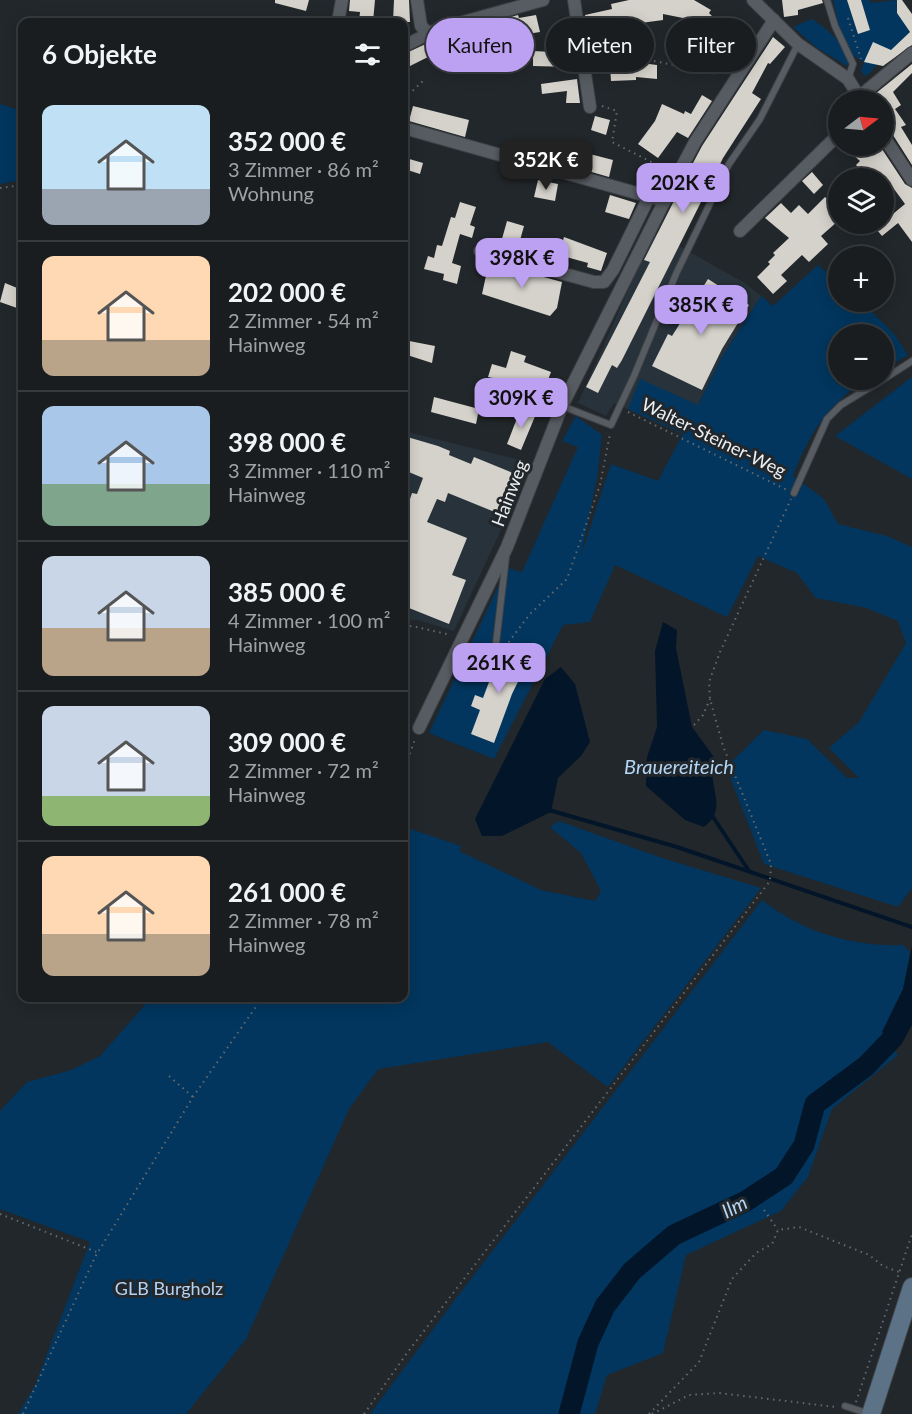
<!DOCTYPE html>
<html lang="de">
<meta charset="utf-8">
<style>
:root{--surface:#1a1d20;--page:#232629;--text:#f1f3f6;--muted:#9fa2a5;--line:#383b3e;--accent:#bca0f2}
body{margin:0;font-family:Lato,sans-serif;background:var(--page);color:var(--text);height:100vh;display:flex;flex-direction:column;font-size:22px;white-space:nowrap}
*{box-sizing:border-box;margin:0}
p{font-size:20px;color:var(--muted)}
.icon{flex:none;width:33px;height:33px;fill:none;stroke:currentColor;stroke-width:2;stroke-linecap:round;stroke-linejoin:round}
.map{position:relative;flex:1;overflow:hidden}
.details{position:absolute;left:18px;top:18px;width:390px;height:984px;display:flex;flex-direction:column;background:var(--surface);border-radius:12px;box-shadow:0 3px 15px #0003,0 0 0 2px var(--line)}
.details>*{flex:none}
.guide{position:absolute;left:426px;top:18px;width:396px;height:54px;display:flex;gap:12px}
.needle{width:39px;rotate:74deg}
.tools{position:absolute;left:828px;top:90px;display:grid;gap:12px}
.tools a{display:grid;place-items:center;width:66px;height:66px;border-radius:50%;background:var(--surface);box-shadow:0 3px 15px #0003,0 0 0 2px var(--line);font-size:30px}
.price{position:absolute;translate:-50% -51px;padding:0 14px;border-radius:12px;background:var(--accent);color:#111;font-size:20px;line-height:39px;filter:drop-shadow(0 2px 3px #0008)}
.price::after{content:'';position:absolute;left:50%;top:36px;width:18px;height:14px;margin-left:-9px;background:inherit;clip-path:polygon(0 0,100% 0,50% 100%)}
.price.current{background:#222;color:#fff}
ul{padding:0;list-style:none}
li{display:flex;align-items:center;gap:18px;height:150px;padding:0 24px}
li+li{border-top:2px solid var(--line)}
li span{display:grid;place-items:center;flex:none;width:168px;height:120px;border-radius:12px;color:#555}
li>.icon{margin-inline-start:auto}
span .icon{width:72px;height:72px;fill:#fffc;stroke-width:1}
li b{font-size:26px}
h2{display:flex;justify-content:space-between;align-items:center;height:72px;padding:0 24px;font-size:26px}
.pill{padding:0 21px;border-radius:27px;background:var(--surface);box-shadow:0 3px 15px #0003,0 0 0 2px var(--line);font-size:21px;line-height:54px}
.pill.current{background:var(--accent);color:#111}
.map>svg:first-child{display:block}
.built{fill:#28323a}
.green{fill:#02365e}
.water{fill:#031629}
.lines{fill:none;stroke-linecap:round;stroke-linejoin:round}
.stream{stroke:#031629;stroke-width:4}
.river{stroke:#031629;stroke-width:21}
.building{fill:#d4d2ca}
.lane-casing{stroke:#3e4145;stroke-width:8}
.street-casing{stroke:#3e4145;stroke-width:14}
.secondary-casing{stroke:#3e4145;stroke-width:20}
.path{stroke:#656a6d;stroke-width:2;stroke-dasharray:1.5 4.5;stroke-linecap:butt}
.lane{stroke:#575c62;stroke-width:6}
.street{stroke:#575c62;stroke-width:12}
.secondary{stroke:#5c7287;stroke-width:18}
.labels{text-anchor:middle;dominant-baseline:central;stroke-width:6;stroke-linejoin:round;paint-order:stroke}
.street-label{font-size:18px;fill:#edf0f3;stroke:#22272b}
.park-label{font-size:18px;fill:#b2d3f4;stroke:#22272b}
.water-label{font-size:20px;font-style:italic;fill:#b4d5f6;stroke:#22272b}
</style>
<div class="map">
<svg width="912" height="1414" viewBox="0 0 912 1414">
<rect width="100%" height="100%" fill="#22272b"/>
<g class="built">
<polygon points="654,232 745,283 761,296 722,357 683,434 614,403 606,416 578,403"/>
<polygon points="404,431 532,463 454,631 418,620 404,621"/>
</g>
<g class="green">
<path d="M833 0H847L858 34 870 30 861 0H870L871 3 897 0C897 19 912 28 912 46L905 51 899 43 879 65H876L870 73 864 76 861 70 864 62C842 53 838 20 833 0Z"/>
<path d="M812 19C831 32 845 43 849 67L817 48 793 27Z"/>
<polygon points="0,104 22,111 22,180 0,184"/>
<path d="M818 265 838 282V302H862L894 334 908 355 884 369V334H838V380H864C826 408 810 432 793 476L824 499 838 524 887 536 912 547V888L898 907 764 864 726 767 764 730 807 739 847 778H859L829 748 859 722 906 643 898 621 867 608 816 598 797 573 758 556 727 617 615 565 590 622 563 625 494 759 429 733 507 568 522 572 578 447 562 441 576 416 602 435 597 478 581 555 611 464 658 481 683 434 628 409 640 379 698 405 722 357 761 296 773 306Z"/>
<polygon points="912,377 912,479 835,436"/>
<polygon points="559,821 662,858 761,888 608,1087 548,1042 378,1069 349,1109 246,1339 186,1414 18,1414 35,1385 90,1242 0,1209 0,1111 27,1082 71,1070 100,1056 151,998 404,998 404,827 461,846 459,851 541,890 595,901 601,891 581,853 550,827"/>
<path d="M762 900C802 932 853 947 903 945L910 952 903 989 882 1032 898 1055 832 1109 808 1177 781 1211 686 1255 663 1353 607 1375 595 1414H370L454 1301Z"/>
</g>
<g class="water">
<path d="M663 622 677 630 676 648 692 727 714 757C706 787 730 808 704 827L685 820 646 786 647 757 657 727 655 651Z"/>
<polygon points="561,667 575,684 590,742 581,756 558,778 551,812 502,836 482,836 475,819 545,679"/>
<polygon points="912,946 912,1023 900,1044 882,1032 903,989"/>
</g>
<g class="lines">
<g class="stream">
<polyline points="549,810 677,847 912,927"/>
<polyline points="713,817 749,871"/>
</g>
<polyline class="river" points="569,1414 588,1343 605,1306 632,1271 674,1235 746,1201 784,1176 804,1145 815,1104 866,1066 893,1038 912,1002"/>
</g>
<g class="building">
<polygon points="275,0 309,0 306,11 275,3"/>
<polygon points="350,0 375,0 373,22 359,22 360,12 349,11"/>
<polygon points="394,0 409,0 410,22 393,22"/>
<polygon points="629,0 694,0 711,10 709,13 720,24 728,16 736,25 722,38 715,31 697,53 704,55 701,71 692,69 694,57 678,55 701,29 688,19 663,14 663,20 641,23 642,28 634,28 638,47 635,48 635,51 619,51 612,21 587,24 585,15 612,9 611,4"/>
<polygon points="782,0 822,0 823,3 798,10 798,15 784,17"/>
<polygon points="847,0 861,0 870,30 858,34"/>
<polygon points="897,0 902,0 912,14 912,45 883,66 864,62 873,42 891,50 910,32 897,13"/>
<polygon points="518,15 519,18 536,15 540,32 521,35 523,55 510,59 507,30 475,37 474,33 454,39 460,53 446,54 444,49 404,69 404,54 441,37"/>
<polygon points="773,37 785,47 770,64 768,63 752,93 761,99 723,158 622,360 617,368 612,365 598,393 586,387 650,262 644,260 684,181 692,183 685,178 702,146"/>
<polygon points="569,45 571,67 533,66 533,51 552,52 554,46"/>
<polygon points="649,64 657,65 657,79 636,77 636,80 611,81 610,67 641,68"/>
<polygon points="912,64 912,73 893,92 901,105 895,109 906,125 901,127 912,145 912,165 884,121 884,109 886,107 884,100 875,94"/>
<polygon points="577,79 580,103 566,103 567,91 542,94 541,84"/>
<polygon points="702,95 712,101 688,138 677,132 658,158 638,144 655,121 662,104 684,114 685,111 691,114"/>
<polygon points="413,106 469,120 465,137 409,121"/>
<polygon points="595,116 610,120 606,135 591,130"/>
<polygon points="545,143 566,148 562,164 542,158"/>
<polygon points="843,146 880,146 905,184 912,188 912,242 898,223 882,236 872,224 884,224 884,212 888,218 905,204 886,178 869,178 865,172 863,173 856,165 860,161"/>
<polygon points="586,153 613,160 609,177 581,169"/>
<polygon points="406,158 423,163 420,174 404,169"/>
<polygon points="643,166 654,170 649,184 638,180"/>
<polygon points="812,172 823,185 814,194 802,181"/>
<polygon points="538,180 558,184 555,201 534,197"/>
<polygon points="610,195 636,203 629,219 605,212"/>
<polygon points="825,197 835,206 833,208 838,214 838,221 821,236 828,244 809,262 802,255 781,275 787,281 773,294 757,277 770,264 768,262 775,255 773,253 789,238 765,218 781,203 791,213 799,205 808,214"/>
<polygon points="460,202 476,207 470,225 475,227 472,238 460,234 452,263 461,266 457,284 443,280 444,274 424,269 428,256 434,258 437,245 442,246 451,217 455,218"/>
<polygon points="507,221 524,226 517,251 500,246"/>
<polygon points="564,237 607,253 601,271 587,267 588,263 559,255 557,261 540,256 545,239 562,244"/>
<polygon points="489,262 562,282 557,308 550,316 482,294"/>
<polygon points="708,279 749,305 722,349 702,390 652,366 668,334 672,336"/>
<polygon points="5,283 22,290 17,308 0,302"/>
<polygon points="404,340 435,346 432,363 404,354"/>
<polygon points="511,351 526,356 524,362 551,372 545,388 519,378 518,383 488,377 492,364 506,368"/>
<polygon points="434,397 479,409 476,424 431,412"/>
<polygon points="521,408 536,414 521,450 507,444"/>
<polygon points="404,436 438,446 450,451 449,455 471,464 474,457 523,477 507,517 448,493 445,502 437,499 427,522 467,538 452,575 466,580 449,624 404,606 404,517 412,493 417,494 423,478 404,470"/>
<polygon points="521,643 534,649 512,694 494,743 471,734 480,710 471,706 475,695 483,698 495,666 502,658 511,663"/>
</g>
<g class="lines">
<g class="lane-casing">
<g id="lane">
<polyline points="827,0 835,26 853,64 848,79"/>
<polyline points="884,379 912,361"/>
<polyline points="562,406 611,425 634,376 676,274 729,164 760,119 798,44"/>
<polyline points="794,493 827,419 841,405 882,380"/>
<polyline points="494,661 506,557"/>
<polyline points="845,1406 870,1414"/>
</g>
</g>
<g class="street-casing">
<g id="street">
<polyline points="417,0 421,26 429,34"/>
<polyline points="574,0 590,107"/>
<polyline points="753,0 798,44 848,79 861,100"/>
<polyline points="338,22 342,0"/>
<path d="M579 28C592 36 598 56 608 58 618 61 632 59 642 60"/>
<polyline points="404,46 438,29 543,0"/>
<polyline points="859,97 912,53"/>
<polyline points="404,128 665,201"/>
<polyline points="884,137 912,180"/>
<polyline points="740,231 838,135"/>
<polyline points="480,251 594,282 604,282 613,270 649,197"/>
<polyline points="419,728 507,547 562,406 677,176 695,142 774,20"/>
</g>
</g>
<g class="secondary-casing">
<polyline id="secondary" points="871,1414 912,1287"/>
</g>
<g class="path">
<polyline points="848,18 861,59"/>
<polyline points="654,61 717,74 737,54"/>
<polyline points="404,99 424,80"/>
<polyline points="602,106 617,111 612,142 667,170"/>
<polyline points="0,188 22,185"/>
<polyline points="628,412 787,490"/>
<polyline points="404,627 412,626 451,635"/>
<polyline points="505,647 530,614 567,579 600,485 610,434"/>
<polyline points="694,725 703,715 710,699"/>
<polyline points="404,771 415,739"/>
<polyline points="169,1076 193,1097"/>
<polyline points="764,1210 778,1230"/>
<polyline points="0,1214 99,1253"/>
<polyline points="856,1402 912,1234"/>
<polyline points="23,1414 95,1257 193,1097 262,998"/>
<polyline points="364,1414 407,1353 770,881 771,864 723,746 710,699 709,682 720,652 791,499"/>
<polyline points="649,1414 699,1362 732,1279 756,1253 772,1244 778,1230 799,1227 869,1255 883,1266 899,1272"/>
<polyline points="652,1414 689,1395 719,1393 836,1407"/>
</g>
<use href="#lane" class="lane"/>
<use href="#street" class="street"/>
<use href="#secondary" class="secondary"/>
</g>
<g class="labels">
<g class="street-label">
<text transform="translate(714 437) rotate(26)">Walter-Steiner-Weg</text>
<text transform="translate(509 493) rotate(-69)">Hainweg</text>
</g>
<g class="park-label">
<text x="169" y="1288">GLB Burgholz</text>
</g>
<g class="water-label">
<text x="679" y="766">Brauereiteich</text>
<text transform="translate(734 1206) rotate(-27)">Ilm</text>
</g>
</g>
</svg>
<div class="tools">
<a><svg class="needle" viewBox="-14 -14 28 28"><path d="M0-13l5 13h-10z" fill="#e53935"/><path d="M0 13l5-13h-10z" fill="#9fa2a5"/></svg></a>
<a><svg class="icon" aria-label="layers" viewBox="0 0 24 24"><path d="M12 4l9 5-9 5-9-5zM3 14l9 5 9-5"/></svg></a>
<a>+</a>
<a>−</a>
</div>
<b class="price current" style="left:546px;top:191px">352K €</b>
<b class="price" style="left:683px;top:214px">202K €</b>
<b class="price" style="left:522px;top:289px">398K €</b>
<b class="price" style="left:701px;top:336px">385K €</b>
<b class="price" style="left:521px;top:429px">309K €</b>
<b class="price" style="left:499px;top:694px">261K €</b>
<div class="guide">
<a class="pill current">Kaufen</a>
<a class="pill">Mieten</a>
<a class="pill">Filter</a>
</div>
<section class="details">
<h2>6 Objekte<svg class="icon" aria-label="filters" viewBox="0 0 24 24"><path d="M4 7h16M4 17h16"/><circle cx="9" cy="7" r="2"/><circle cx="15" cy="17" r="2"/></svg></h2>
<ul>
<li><span style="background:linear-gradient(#bfe0f5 70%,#9aa5b1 0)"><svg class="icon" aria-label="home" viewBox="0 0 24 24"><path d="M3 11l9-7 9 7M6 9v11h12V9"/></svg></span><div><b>352 000 €</b><p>3 Zimmer · 86 m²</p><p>Wohnung</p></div></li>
<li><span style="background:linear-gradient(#ffd9b3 70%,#b9a48a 0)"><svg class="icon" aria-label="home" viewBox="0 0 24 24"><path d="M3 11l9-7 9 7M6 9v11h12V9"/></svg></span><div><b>202 000 €</b><p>2 Zimmer · 54 m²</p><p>Hainweg</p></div></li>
<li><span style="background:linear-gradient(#a9c7e8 65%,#7fa58c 0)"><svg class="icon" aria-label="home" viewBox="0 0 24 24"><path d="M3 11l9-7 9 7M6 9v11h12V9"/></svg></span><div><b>398 000 €</b><p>3 Zimmer · 110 m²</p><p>Hainweg</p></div></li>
<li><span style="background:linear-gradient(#c9d6e8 60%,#b9a48a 0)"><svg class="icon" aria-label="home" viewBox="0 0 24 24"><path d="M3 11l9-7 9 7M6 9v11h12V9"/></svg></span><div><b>385 000 €</b><p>4 Zimmer · 100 m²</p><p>Hainweg</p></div></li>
<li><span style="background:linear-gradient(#c9d6e8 75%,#8fb573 0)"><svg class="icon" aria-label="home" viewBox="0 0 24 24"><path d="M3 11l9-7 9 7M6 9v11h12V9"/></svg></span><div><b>309 000 €</b><p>2 Zimmer · 72 m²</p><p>Hainweg</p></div></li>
<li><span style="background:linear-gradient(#ffd9b3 65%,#b9a48a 0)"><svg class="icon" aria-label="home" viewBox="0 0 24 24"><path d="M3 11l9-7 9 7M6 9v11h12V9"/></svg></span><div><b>261 000 €</b><p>2 Zimmer · 78 m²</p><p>Hainweg</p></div></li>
</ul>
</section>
</div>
